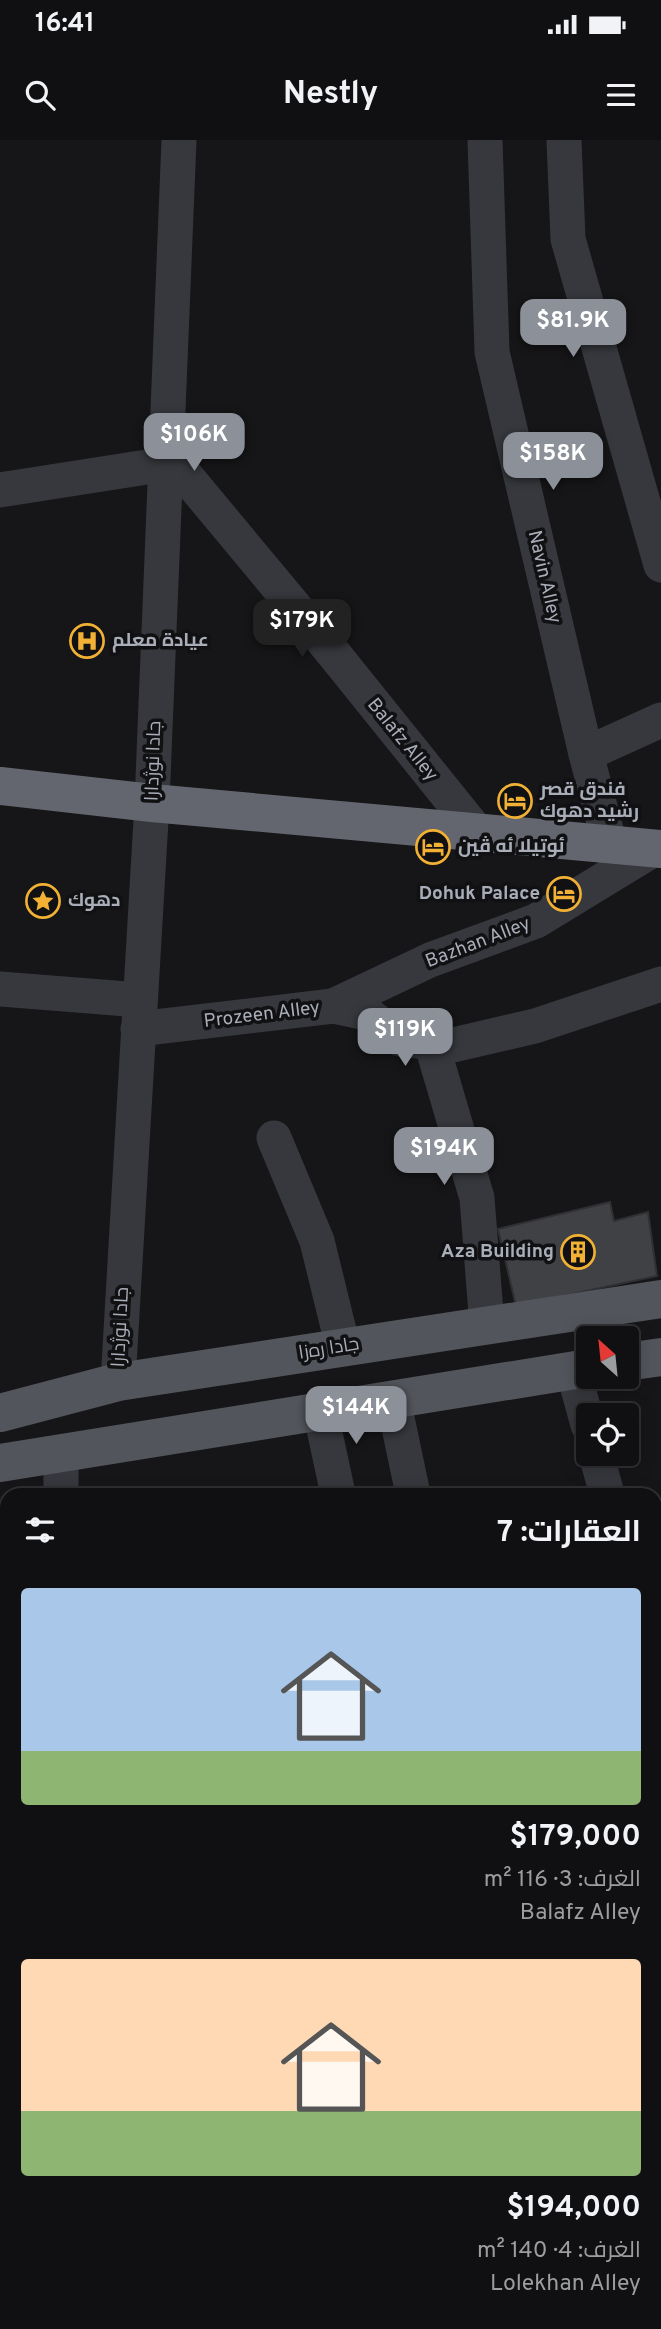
<!DOCTYPE html>
<html lang="ar">
<meta charset="utf-8">
<style>
:root{--surface:#101012;--page:#19191b;--text:#f1f3f6;--muted:#9c9d9f;--line:#303032;--accent:#8c9099}
body{margin:0;font-family:Overpass,Cairo,sans-serif;background:var(--page);color:var(--text);direction:rtl;height:100vh;display:flex;flex-direction:column;font-size:26px;white-space:nowrap}
*{box-sizing:border-box;margin:0}
p{font-size:23px;color:var(--muted)}
.icon{flex:none;width:38px;height:38px;fill:none;stroke:currentColor;stroke-width:2;stroke-linecap:round;stroke-linejoin:round}
.map{position:relative;flex:1;overflow:hidden;direction:ltr}
.side{position:absolute;left:0px;top:1348px;width:662px;height:842px;display:flex;flex-direction:column;background:var(--surface);border-radius:21px 21px 0 0;box-shadow:0 4px 18px #0003,0 0 0 2px var(--line);direction:rtl}
.side>*{flex:none}
.needle{width:46px;rotate:333deg}
.fabs{position:absolute;left:576px;top:1186px;display:grid;gap:14px}
.fabs a{display:grid;place-items:center;width:63px;height:63px;border-radius:7px;background:var(--surface);box-shadow:0 4px 18px #0003,0 0 0 2px var(--line);font-size:35px}
.price{position:absolute;translate:-50% -60px;padding:0 16px;border-radius:14px;background:var(--accent);color:#fff;font-size:23px;line-height:46px;filter:drop-shadow(0 2px 4px #0008)}
.price::after{content:'';position:absolute;left:50%;top:42px;width:21px;height:16px;margin-left:-10px;background:inherit;clip-path:polygon(0 0,100% 0,50% 100%)}
.price.on{background:#222;color:#fff}
ul{padding:0;list-style:none}
li{display:grid;align-content:center;gap:14px;height:371px;padding:0 21px}
li span{display:grid;place-items:center;height:217px;border-radius:7px;color:#555}
li>.icon{margin-inline-start:auto}
span .icon{width:126px;height:126px;fill:#fffc;stroke-width:1}
li b{font-size:30px}
h2{display:flex;justify-content:space-between;align-items:center;height:84px;padding:0 21px;font-size:30px}
.status{display:flex;justify-content:space-between;align-items:center;height:49px;padding:0 35px;background:var(--surface);direction:ltr}
.status svg{height:19px;fill:currentColor}
header{display:flex;justify-content:space-between;align-items:center;height:91px;padding:0 21px;background:var(--surface);font-size:32px;font-weight:700}
.map>svg:first-child{display:block}
.building{fill:#404145;stroke:#303034;stroke-width:2}
.lines{fill:none;stroke-linecap:round;stroke-linejoin:round}
.minor{stroke:#37383d;stroke-width:35}
.major{stroke:#53555c;stroke-width:38}
.highway{stroke:#63666e;stroke-width:38}
.labels{text-anchor:middle;dominant-baseline:central;stroke-width:7;stroke-linejoin:round;paint-order:stroke}
.street-label{font-size:19px;fill:#a8adb8;stroke:#111113}
.poi-label{font-size:19px;font-weight:bold;fill:#a8adb8;stroke:#111113;text-anchor:start}
</style>
<div class="status"><b>16:41</b><svg viewBox="0 0 49 12"><path d="M0 12V9h3v3zM5 12V6h3v6zM10 12V3h3v9zM15 12V0h3v12zM26 1h20v11H26zM47 4h2v5h-2z"/></svg></div>
<header><svg class="icon" aria-label="menu" viewBox="0 0 24 24"><path d="M4 6h16M4 12h16M4 18h16"/></svg>Nestly<svg class="icon" aria-label="search" viewBox="0 0 24 24"><circle cx="10" cy="10" r="6"/><path d="M15 15l6 6"/></svg></header>
<div class="map">
<svg width="661" height="2189" viewBox="0 0 661 2189">
<rect width="100%" height="100%" fill="#161618"/>
<polygon class="building" points="610,1062 614,1081 648,1072 657,1136 516,1166 498,1089"/>
<g class="lines">
<g class="minor">
<polyline points="485,0 492,212 586,614 610,705"/>
<polyline points="564,0 568,99 661,425"/>
<polyline points="166,312 334,514 478,693"/>
<polyline points="0,350 166,324"/>
<polyline points="586,614 661,580"/>
<polyline points="0,849 140,860"/>
<polyline points="333,866 430,820 536,781 654,709"/>
<polyline points="138,889 333,866 366,873 400,899 453,905 535,886 661,844"/>
<polyline points="431,902 477,1058 487,1186"/>
<polyline points="274,998 317,1101 343,1207"/>
<polyline points="573,1230 588,1285"/>
<polyline points="118,1242 152,663 179,0"/>
<polyline points="393,1259 413,1354"/>
<polyline points="320,1270 338,1354"/>
<polyline points="596,1314 607,1354"/>
<polyline points="61,1354 61,1313"/>
<polyline points="654,1534 661,1556"/>
<polyline points="654,1720 661,1718"/>
<polyline points="0,1802 7,1804"/>
<polyline points="654,1928 661,1965"/>
<polyline points="0,2026 7,2010"/>
<polyline points="0,2060 7,2062"/>
<polyline points="654,2112 661,2111"/>
<polyline points="509,2182 510,2189"/>
</g>
<g class="major">
<polyline points="626,1222 661,1217"/>
<polyline points="0,1273 118,1242 661,1159"/>
<polyline points="0,1323 588,1228"/>
</g>
<polyline class="highway" points="0,646 152,663 661,709"/>
</g>
<defs>
<g id="hospital-ring" transform="scale(1.75)"><circle r="9.5" fill="#111113" stroke="#f2b134" stroke-width="1.5"/><path d="M-5-5h3v3.5h4V-5h3V5h-3V1.5h-4V5h-3Z" fill="#f2b134"/></g>
<g id="hotel-ring" transform="scale(1.75)"><circle r="9.5" fill="#111113" stroke="#f2b134" stroke-width="1.5"/><path d="M-6-4.5h1.5V1H6V5H4.5V3h-9V5H-6ZM-4 0a1.8 1.8 0 1 1 3.6 0ZM.5 0V-2.5h3Q6-2.5 6 0Z" fill="#f2b134"/></g>
<g id="sight-ring" transform="scale(1.75)"><circle r="9.5" fill="#111113" stroke="#f2b134" stroke-width="1.5"/><path d="M0-6L1.8-2.2L6-1.7L2.9 1.2L3.7 5.4L0 3.3L-3.7 5.4L-2.9 1.2L-6-1.7L-1.8-2.2Z" fill="#f2b134"/></g>
<g id="building-ring" transform="scale(1.75)"><circle r="9.5" fill="#111113" stroke="#f2b134" stroke-width="1.5"/><path d="M-4-6H4V6H1V3H-1V6H-4ZM-2.5-4.3h1.7v1.8h-1.7ZM.8-4.3h1.7v1.8H.8ZM-2.5-1h1.7V.8h-1.7ZM.8-1h1.7V.8H.8Z" fill="#f2b134"/></g>
</defs>
<g fill-rule="evenodd">
<use href="#hospital-ring" x="87" y="501"/>
<use href="#hotel-ring" x="515" y="661"/>
<use href="#hotel-ring" x="433" y="707"/>
<use href="#hotel-ring" x="564" y="754"/>
<use href="#sight-ring" x="43" y="761"/>
<use href="#building-ring" x="578" y="1112"/>
</g>
<g class="labels">
<g class="street-label">
<text transform="translate(544 437) rotate(77)">Navin Alley</text>
<text transform="translate(402 600) rotate(51)">Balafz Alley</text>
<text transform="translate(154 621) rotate(-88)">جادا نوژدارا</text>
<text transform="translate(478 803) rotate(-21)">Bazhan Alley</text>
<text transform="translate(262 875) rotate(-7)">Prozeen Alley</text>
<text transform="translate(121 1187) rotate(-87)">جادا نوژدارا</text>
<text transform="translate(329 1209) rotate(-9)">جادا ره‌زا</text>
</g>
<g class="poi-label">
<text x="112" y="501">عيادة معلم</text>
<text x="540" y="650">فندق قصر<tspan x="540" dy="22">رشيد دهوك</tspan></text>
<text x="458" y="707">ئوتيلا ئه ڤين</text>
<text x="540" y="754" text-anchor="end">Dohuk Palace</text>
<text x="68" y="761">دهوك</text>
<text x="554" y="1112" text-anchor="end">Aza Building</text>
</g>
</g>
</svg>
<div class="fabs">
<a><svg class="needle" viewBox="-14 -14 28 28"><path d="M0-13l5 13h-10z" fill="#e53935"/><path d="M0 13l5-13h-10z" fill="#9c9d9f"/></svg></a>
<a><svg class="icon" aria-label="locate" viewBox="0 0 24 24"><circle cx="12" cy="12" r="6"/><path d="M12 2v4M12 18v4M2 12h4M18 12h4"/></svg></a>
</div>
<b class="price" style="left:573px;top:219px">$81.9K</b>
<b class="price" style="left:194px;top:333px">$106K</b>
<b class="price" style="left:553px;top:352px">$158K</b>
<b class="price on" style="left:302px;top:519px">$179K</b>
<b class="price" style="left:405px;top:928px">$119K</b>
<b class="price" style="left:444px;top:1047px">$194K</b>
<b class="price" style="left:356px;top:1306px">$144K</b>
<section class="side">
<h2>العقارات: 7<svg class="icon" aria-label="filters" viewBox="0 0 24 24"><path d="M4 7h16M4 17h16"/><circle cx="9" cy="7" r="2"/><circle cx="15" cy="17" r="2"/></svg></h2>
<ul>
<li><span style="background:linear-gradient(#a9c7e8 75%,#8fb573 0)"><svg class="icon" aria-label="home" viewBox="0 0 24 24"><path d="M3 11l9-7 9 7M6 9v11h12V9"/></svg></span><div><b>$179,000</b><p>الغرف: 3 · 116 m²</p><p>Balafz Alley</p></div></li>
<li><span style="background:linear-gradient(#ffd9b3 70%,#8fb573 0)"><svg class="icon" aria-label="home" viewBox="0 0 24 24"><path d="M3 11l9-7 9 7M6 9v11h12V9"/></svg></span><div><b>$194,000</b><p>الغرف: 4 · 140 m²</p><p>Lolekhan Alley</p></div></li>
</ul>
</section>
</div>
